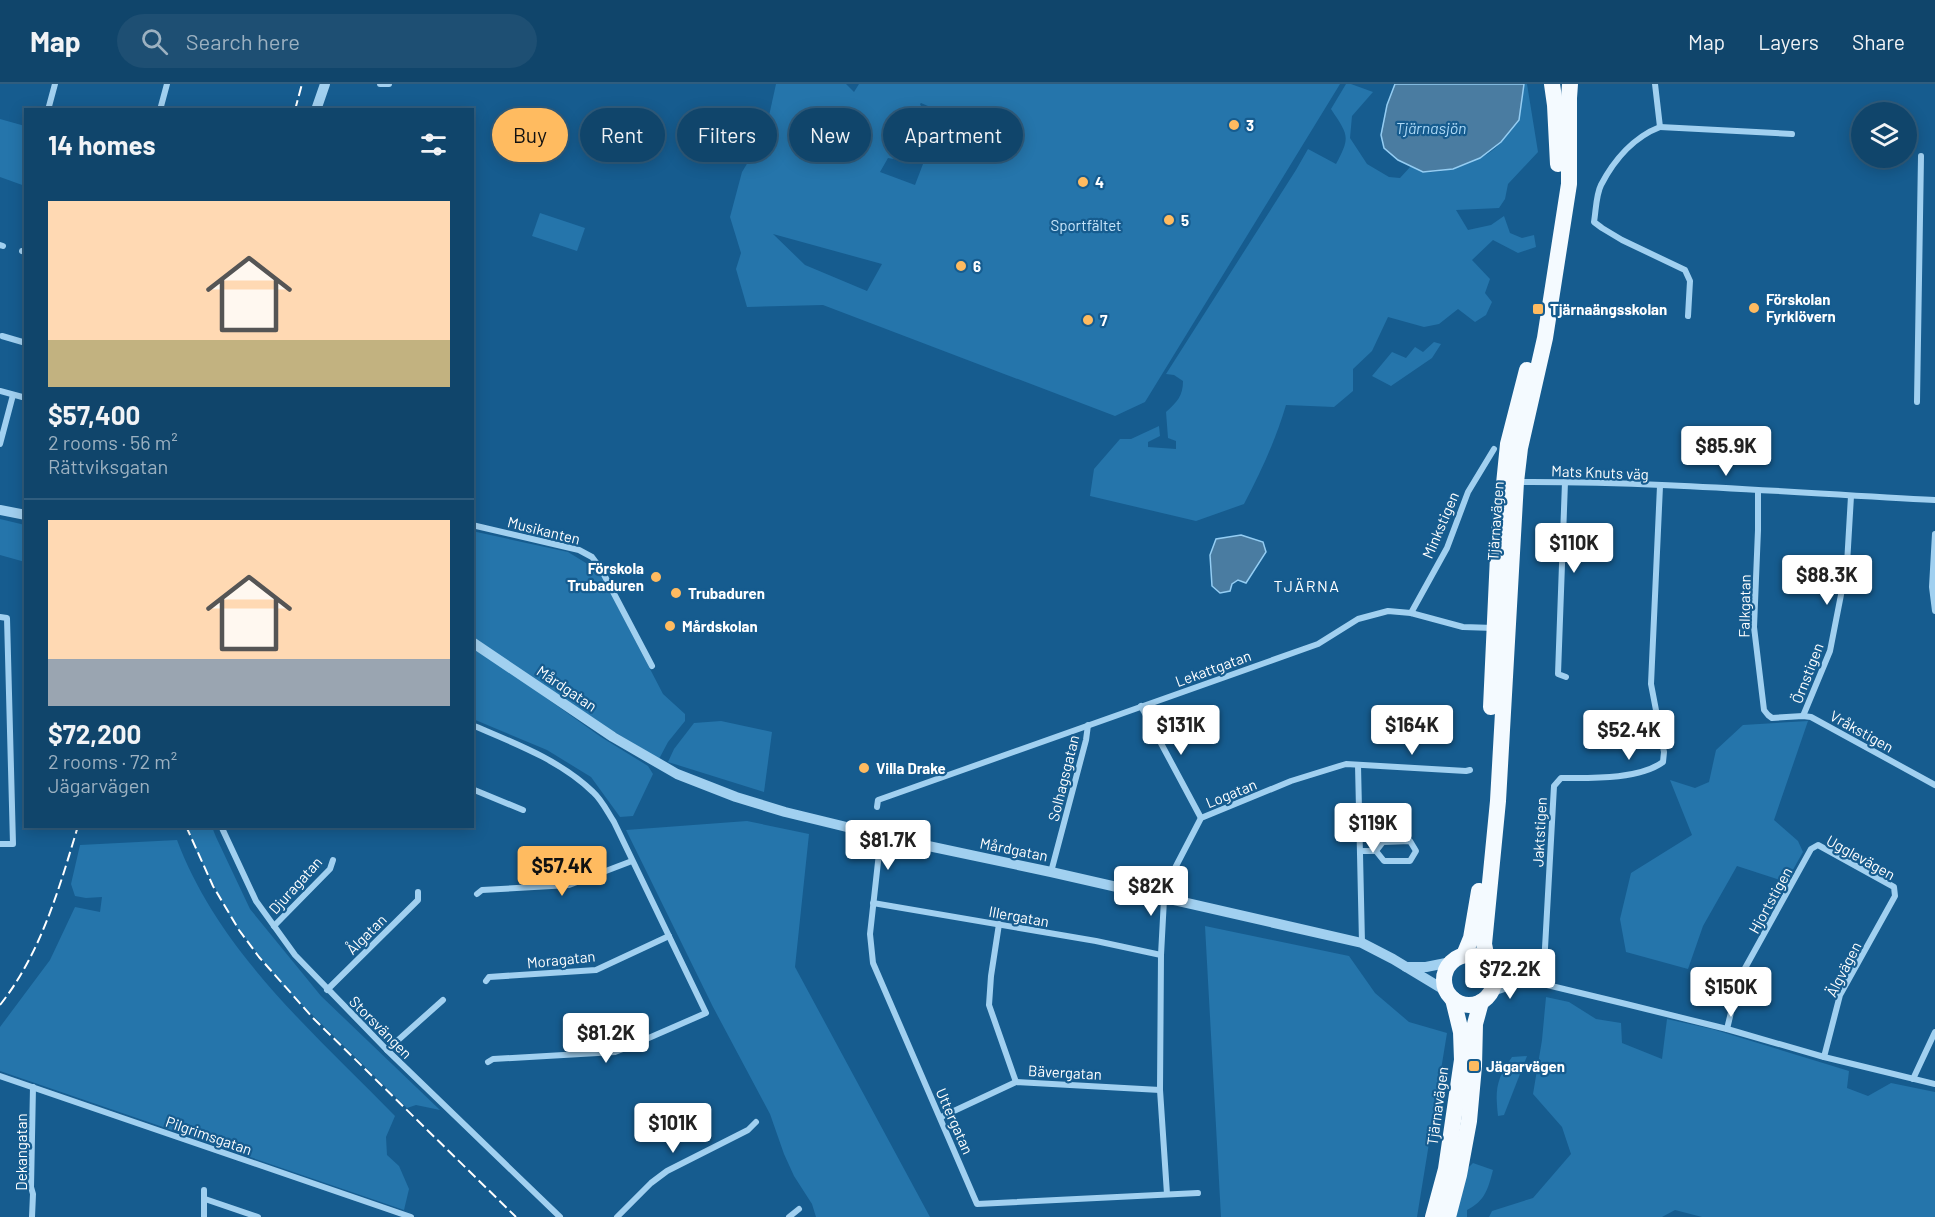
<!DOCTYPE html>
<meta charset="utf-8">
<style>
:root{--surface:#10456b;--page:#1e4f73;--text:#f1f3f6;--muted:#9cb1c1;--line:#305d7e;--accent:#ffbb60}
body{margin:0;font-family:Barlow,sans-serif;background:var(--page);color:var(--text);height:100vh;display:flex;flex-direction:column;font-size:22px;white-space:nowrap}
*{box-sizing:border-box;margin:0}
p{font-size:20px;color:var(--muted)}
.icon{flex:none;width:33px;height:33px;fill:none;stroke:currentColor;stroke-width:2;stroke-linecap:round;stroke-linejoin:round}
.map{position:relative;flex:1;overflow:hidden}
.panel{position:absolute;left:24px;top:24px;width:450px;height:720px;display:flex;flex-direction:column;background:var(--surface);border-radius:0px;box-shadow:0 3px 15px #0003,0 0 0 2px var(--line)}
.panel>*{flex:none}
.top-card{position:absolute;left:492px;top:24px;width:570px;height:54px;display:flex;gap:12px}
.controls{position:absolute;left:1851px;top:18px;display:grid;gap:12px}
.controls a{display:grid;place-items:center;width:66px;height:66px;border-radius:50%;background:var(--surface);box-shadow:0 3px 15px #0003,0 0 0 2px var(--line);font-size:30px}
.price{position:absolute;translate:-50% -51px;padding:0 14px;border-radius:6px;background:#fff;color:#222;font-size:20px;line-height:39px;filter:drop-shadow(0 2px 3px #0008)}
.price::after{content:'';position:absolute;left:50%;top:36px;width:18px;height:14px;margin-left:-9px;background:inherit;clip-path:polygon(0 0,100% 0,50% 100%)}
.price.selected{background:var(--accent);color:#111}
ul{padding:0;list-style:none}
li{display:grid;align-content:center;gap:12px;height:318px;padding:0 24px}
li+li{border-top:2px solid var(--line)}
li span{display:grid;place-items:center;height:186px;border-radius:0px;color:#555}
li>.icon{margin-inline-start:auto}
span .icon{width:108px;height:108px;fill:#fffc;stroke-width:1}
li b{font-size:26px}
h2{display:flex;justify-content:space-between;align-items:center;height:72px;padding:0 24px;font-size:26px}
.tag{padding:0 21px;border-radius:27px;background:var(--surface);box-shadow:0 3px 15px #0003,0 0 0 2px var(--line);font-size:21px;line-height:54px}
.tag.selected{background:var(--accent);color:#111}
header{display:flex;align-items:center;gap:36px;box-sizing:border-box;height:84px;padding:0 30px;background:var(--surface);border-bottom:2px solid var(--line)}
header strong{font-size:28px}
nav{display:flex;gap:33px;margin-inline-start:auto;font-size:21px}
.search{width:420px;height:54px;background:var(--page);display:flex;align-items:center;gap:15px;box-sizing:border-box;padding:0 21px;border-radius:33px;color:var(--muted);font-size:22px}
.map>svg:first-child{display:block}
.green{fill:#2575ab;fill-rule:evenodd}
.water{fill:#4a7ca1;stroke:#94cdf3;stroke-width:1.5}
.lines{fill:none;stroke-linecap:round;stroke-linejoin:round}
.minor{stroke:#a1d0f0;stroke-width:6}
.tertiary{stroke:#a1d0f0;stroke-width:10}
.trunk{stroke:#f4faff;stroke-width:16}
.rail{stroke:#fff;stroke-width:2;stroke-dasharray:10 4.5;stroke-linecap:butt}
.poi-dot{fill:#ffbb60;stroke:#165c8f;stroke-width:2}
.labels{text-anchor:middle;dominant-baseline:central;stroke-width:4.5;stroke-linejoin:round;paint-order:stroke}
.poi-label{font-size:15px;font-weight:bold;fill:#fff;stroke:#165c8f;text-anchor:start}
.park-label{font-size:15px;fill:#c8e6fb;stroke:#165c8f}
.street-label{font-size:15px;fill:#fff;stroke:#165c8f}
.water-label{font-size:16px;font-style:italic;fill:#add9f7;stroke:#165c8f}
.neighbourhood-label{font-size:16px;letter-spacing:1.5px;fill:#fff;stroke:#165c8f}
</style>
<header>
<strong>Map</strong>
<div class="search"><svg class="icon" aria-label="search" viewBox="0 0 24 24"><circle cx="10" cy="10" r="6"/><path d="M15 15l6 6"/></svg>Search here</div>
<nav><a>Map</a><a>Layers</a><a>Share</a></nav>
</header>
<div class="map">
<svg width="1935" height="1133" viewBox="0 0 1935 1133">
<rect width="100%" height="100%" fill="#165c8f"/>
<g class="green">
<path d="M776 0H846L854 8 859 0H1340L1145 318 1115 332 823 221 747 223 736 185 741 169 730 133 742 88 765 50ZM921 19 944 29 935 51 920 20ZM888 74 923 80 915 101 880 88ZM773 150 882 180 867 207 805 181Z"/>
<path d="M1346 0H1351L1373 8 1352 32 1350 54 1367 80 1389 93 1400 94 1411 82C1415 84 1420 87 1424 88 1447 90 1488 76 1502 57 1511 44 1523 15 1524 0H1527L1538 68 1508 100 1505 115 1499 124 1456 126 1468 146 1491 141 1504 132 1510 149 1522 154 1534 151 1536 163 1518 169 1493 156 1472 176 1490 195 1485 209 1492 218 1486 231 1475 238 1458 225 1439 240 1424 243 1388 233 1372 267 1353 285V307L1334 323 1286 321C1276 355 1261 388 1244 420L1196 437 1090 412 1094 385 1120 355H1131L1159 342 1160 352 1148 358V363L1176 365V357L1168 354 1166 328C1177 318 1183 312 1183 297L1174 291 1166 290 1296 86 1308 65 1336 80C1351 52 1348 51 1331 25Z"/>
<polygon points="0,35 25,42 25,102 0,93"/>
<polygon points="540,129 585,144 577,167 532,152"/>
<polygon points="1434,258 1441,260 1432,274 1391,302 1372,292 1392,268 1406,274 1415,263 1423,268"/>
<polygon points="0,435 25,441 25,478 0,471"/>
<polygon points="472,447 568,468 599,487 663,610 685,630 685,637 668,658 659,675 608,644 473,554"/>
<polygon points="472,561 601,653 648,682 653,690 633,732 620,733 591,693 547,666 473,635"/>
<polygon points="721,637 772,648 764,708 668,678 674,665 694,639"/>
<polygon points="1808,637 1774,736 1798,757 1803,768 1786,798 1737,782 1703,842 1688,885 1626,868 1620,835 1631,789 1692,751 1670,696 1695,704 1709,698 1716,666 1743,641"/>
<polygon points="747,737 809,750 795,883 930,1133 816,1133 812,1120 794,1092 784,1070 770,1030 713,923 626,746"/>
<polygon points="188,743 212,743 216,753 250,825 321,912 440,1026 416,1021 407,1024 283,902 233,838 194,763"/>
<path d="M177 756C219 868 314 949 395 1032L386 1053 387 1071 399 1082 409 1105 404 1126 0 987V943L50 876 75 823 100 828 102 813 86 814 75 812 71 800 80 761Z"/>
<polygon points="1205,842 1349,872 1375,909 1409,938 1447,949 1417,1133 1221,1133"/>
<polygon points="1546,913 1569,918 1596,935 1621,939 1622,959 1662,975 1667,935 1712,945 1849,987 1847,1004 1868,1012 1891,999 1935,1008 1935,1133 1702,1133 1675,1126 1662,1133 1489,1133 1492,1127 1533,1114 1571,1070 1562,1043 1533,1010 1542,956"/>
<path d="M1527 972 1504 1031 1498 1032C1495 1005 1496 996 1512 973Z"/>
<path d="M1473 1079 1493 1086C1488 1105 1485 1117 1467 1126V1133H1453L1465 1087Z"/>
</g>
<g class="water">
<polygon points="1395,0 1524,0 1519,36 1501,58 1480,74 1453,85 1423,88 1398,76 1384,64 1381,51 1387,21"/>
<polygon points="1241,451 1263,458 1266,468 1246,499 1238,496 1232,500 1230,507 1220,509 1212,502 1210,471 1216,455"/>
</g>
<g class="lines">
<g class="minor">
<polyline points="380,0 389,0"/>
<path d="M1655 0 1660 43C1634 53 1614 76 1601 101 1596 111 1596 126 1594 138L1602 144 1622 156 1685 186 1690 197 1688 232"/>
<polyline points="48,26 55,0"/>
<polyline points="160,26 167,0"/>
<polyline points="1660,43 1792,50"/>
<polyline points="0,161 3,162"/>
<polyline points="22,167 26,168"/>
<polyline points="2,252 26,259"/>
<polyline points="0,307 26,314"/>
<polyline points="1917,318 1921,72"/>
<polyline points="0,360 13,311"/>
<path d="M1516 398C1656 397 1796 409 1935 416"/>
<polyline points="1565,398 1558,590 1566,593"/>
<polyline points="1758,407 1758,446 1754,543 1764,626 1768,631 1772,634 1803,632 1811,633 1935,701"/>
<polyline points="472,441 579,466 592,473 601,485 652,582"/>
<polyline points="1935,450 1932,503 1935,527"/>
<polyline points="1411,529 1447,464 1468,408 1494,365"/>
<polyline points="0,533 7,534 13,760 0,760"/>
<polyline points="1141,622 1201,734"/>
<polyline points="1803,632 1830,567 1847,480 1851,412"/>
<path d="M472 641C514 659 560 676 593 708 602 716 608 729 614 738L706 929 628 963 615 968 493 975 488 978"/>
<polyline points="1358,681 1362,859"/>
<polyline points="472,705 523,726"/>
<polyline points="877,723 878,716 1318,560 1358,535 1388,527 1411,529 1463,543 1494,544"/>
<polyline points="221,742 256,817 295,871 387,966 560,1133"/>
<polyline points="881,751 870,850 873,879 977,1120 1198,1109"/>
<polyline points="1361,767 1376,767 1384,777 1410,777 1416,767 1410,757 1383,758 1376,767"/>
<polyline points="1051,788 1086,656 1088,641"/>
<polyline points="477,810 482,806 569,801 632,777"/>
<polyline points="873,819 1096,857 1161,871"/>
<polyline points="999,840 991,892 989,921 1016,998"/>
<polyline points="274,842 330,785 333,776"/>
<polyline points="1492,887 1522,899 1543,900 1626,920 1727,945 1824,973 1935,1000"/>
<polyline points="486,897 489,893 596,886 669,852"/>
<path d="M1543 900 1554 702 1561 694C1590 694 1638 696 1663 678L1664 668 1651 600 1660 402"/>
<polyline points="327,906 418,816 418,808"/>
<polyline points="1490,910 1522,899"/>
<polyline points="1727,945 1739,895 1811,765 1818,761 1894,803 1895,812 1840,911 1824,973"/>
<polyline points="387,966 443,916"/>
<polyline points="0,992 411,1133"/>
<polyline points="1913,995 1935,948"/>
<polyline points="941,1033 1016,998 1160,1006"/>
<polyline points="204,1106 204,1133"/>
<polyline points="1167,1110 1160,1006 1161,871 1164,815 1175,784 1201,734 1291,697 1346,680 1466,687 1470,686"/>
<polyline points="205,1115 258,1133"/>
<polyline points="32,1133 33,1110 31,1103 33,1003"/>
<polyline points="617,1133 651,1099 667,1087 748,1046 756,1038"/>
<polyline points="789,1133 799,1125"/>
</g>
<g class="tertiary">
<polyline points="316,26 325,0"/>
<polyline points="0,426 26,431"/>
<polyline points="472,558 613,653 677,690 736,713 785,728 900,756 1051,788 1362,859 1393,875 1446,907"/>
<polyline points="1406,883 1426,883 1451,878"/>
</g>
<g class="trunk">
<polyline points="1552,0 1555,21 1558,80"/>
<polyline points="1491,623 1499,450 1508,360 1527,286"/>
<circle cx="1469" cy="896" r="25"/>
<polyline points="1464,871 1471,854 1479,807"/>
<polyline points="1488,880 1484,860 1498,717 1516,398 1520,364 1545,254 1569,100 1569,14 1570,0"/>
<polyline points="1433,1133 1446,1085 1462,976 1461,948 1453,915"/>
<polyline points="1448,1133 1459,1091 1469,1037 1474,982 1475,940 1481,918"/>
</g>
<g class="rail">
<polyline points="295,26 302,0"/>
<polyline points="186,742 213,802 239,846 259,873 313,934 516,1133"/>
<path d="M0 921C41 869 59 805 78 742"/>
</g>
</g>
<g class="poi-dot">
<circle cx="1234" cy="41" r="6"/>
<circle cx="1083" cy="98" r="6"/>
<circle cx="1169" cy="136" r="6"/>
<circle cx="961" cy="182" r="6"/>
<circle cx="1754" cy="224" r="6"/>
<rect x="1532" y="219" width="12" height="12" rx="3"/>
<circle cx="1088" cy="236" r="6"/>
<circle cx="656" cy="493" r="6"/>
<circle cx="676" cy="509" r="6"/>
<circle cx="670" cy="542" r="6"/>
<circle cx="864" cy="684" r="6"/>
<rect x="1468" y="976" width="12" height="12" rx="3"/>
</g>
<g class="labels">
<g class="poi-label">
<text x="1246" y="41">3</text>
<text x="1095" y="98">4</text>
<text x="1181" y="136">5</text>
<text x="973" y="182">6</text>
<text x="1766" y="215">Förskolan<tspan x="1766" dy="17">Fyrklövern</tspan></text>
<text x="1550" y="225">Tjärnaängsskolan</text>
<text x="1100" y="236">7</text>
<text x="644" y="484" text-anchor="end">Förskola<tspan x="644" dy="17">Trubaduren</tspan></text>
<text x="688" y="509">Trubaduren</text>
<text x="682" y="542">Mårdskolan</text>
<text x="876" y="684">Villa Drake</text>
<text x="1486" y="982">Jägarvägen</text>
</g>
<g class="park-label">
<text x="1086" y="141">Sportfältet</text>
</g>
<g class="street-label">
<text transform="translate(1600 388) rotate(2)">Mats Knuts väg</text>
<text transform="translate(1495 437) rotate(-86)">Tjärnavägen</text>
<text transform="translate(1440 441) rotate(-67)">Minkstigen</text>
<text transform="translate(544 446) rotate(14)">Musikanten</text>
<text transform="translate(1744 522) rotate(-89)">Falkgatan</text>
<text transform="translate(1213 584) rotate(-20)">Lekattgatan</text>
<text transform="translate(1807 589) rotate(-69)">Örnstigen</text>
<text transform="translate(567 604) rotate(34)">Mårdgatan</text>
<text transform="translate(1862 647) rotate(29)">Vråkstigen</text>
<text transform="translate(1063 694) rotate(-76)">Solhagsgatan</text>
<text transform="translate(1231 709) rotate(-22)">Logatan</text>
<text transform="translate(1539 748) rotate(-87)">Jaktstigen</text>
<text transform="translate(1014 765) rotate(11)">Mårdgatan</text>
<text transform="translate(1861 773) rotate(29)">Ugglevägen</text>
<text transform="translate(295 801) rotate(-48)">Djuragatan</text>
<text transform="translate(1770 816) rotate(-61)">Hjortstigen</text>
<text transform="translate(1019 832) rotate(10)">Illergatan</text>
<text transform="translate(366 850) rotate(-45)">Ålgatan</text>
<text transform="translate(561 875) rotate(-6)">Moragatan</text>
<text transform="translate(1843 885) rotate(-63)">Älgvägen</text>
<text transform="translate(381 943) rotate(45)">Storsvängen</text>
<text transform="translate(1065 988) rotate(3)">Bävergatan</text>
<text transform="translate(1437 1022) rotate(-82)">Tjärnavägen</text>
<text transform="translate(955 1037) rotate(66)">Uttergatan</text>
<text transform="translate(209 1051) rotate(19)">Pilgrimsgatan</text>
<text transform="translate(21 1068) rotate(-90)">Dekangatan</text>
</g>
<g class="water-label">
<text x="1431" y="43">Tjärnasjön</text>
</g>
<g class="neighbourhood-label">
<text x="1307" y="501">TJÄRNA</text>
</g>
</g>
</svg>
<div class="controls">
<a><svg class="icon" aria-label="layers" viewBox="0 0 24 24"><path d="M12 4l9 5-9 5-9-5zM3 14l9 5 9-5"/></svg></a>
</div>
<b class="price" style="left:1726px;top:393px">$85.9K</b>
<b class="price" style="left:1574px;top:490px">$110K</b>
<b class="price" style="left:1827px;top:522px">$88.3K</b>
<b class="price" style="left:1181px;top:672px">$131K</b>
<b class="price" style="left:1412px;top:672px">$164K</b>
<b class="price" style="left:1629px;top:677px">$52.4K</b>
<b class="price" style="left:1373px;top:770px">$119K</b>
<b class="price" style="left:888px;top:787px">$81.7K</b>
<b class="price selected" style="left:562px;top:813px">$57.4K</b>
<b class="price" style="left:1151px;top:833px">$82K</b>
<b class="price" style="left:1510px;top:916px">$72.2K</b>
<b class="price" style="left:1731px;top:934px">$150K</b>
<b class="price" style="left:606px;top:980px">$81.2K</b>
<b class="price" style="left:673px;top:1070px">$101K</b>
<div class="top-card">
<a class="tag selected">Buy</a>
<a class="tag">Rent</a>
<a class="tag">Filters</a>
<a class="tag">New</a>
<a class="tag">Apartment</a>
</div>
<section class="panel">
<h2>14 homes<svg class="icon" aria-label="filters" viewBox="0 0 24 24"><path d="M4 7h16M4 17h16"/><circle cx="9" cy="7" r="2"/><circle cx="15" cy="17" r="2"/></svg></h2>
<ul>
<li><span style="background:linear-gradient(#ffd9b3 75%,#c2b280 0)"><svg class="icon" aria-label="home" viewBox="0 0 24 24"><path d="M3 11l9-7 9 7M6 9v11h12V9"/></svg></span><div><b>$57,400</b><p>2 rooms · 56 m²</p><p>Rättviksgatan</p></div></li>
<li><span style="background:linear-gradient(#ffd9b3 75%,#9aa5b1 0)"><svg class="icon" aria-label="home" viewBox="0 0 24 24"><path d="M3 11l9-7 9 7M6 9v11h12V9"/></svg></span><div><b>$72,200</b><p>2 rooms · 72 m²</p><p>Jägarvägen</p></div></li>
</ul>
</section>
</div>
